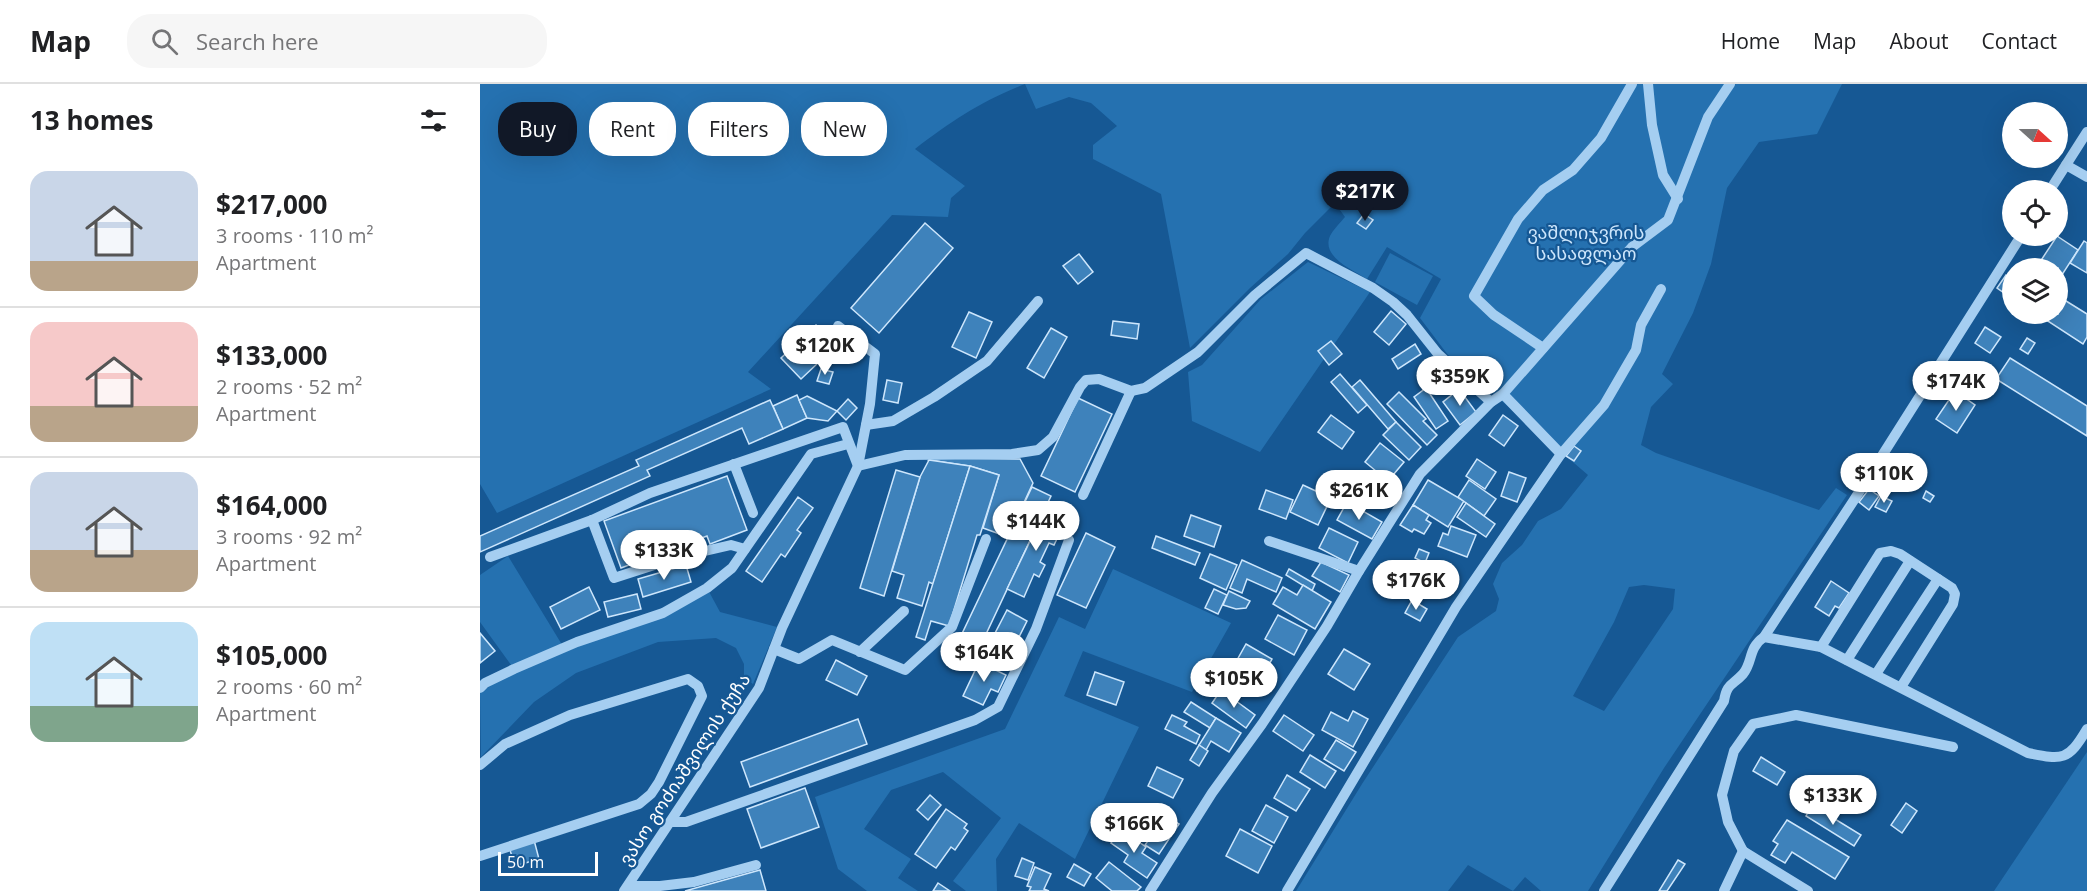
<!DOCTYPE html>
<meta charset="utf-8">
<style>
:root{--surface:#fff;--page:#f6f6f6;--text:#202124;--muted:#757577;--line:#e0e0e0;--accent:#111827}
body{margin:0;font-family:"Open Sans","Noto Sans Georgian",sans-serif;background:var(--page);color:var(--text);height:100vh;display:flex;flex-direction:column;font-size:22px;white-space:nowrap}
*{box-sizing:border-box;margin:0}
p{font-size:20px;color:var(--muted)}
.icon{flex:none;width:33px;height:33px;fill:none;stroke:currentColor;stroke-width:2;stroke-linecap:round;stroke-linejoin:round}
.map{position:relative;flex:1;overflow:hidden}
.panel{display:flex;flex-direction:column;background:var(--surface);width:480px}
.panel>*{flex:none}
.guide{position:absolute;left:18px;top:18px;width:570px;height:54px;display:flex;gap:12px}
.needle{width:39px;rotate:111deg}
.tools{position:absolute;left:1522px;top:18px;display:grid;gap:12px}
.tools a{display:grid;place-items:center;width:66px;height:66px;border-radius:50%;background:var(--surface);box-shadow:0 6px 24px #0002;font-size:30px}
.scale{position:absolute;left:18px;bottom:15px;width:100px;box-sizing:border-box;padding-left:6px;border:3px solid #fff;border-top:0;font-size:16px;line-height:21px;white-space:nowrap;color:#fff;-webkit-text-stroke:4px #165894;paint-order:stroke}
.price{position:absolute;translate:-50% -51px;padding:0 14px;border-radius:21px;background:#fff;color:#222;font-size:20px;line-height:39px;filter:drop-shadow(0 2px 3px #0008)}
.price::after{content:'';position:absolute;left:50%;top:36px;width:18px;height:14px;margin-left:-9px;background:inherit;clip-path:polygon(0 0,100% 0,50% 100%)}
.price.active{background:var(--accent);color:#fff}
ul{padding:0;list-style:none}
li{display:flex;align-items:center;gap:18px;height:150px;padding:0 30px}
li+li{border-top:2px solid var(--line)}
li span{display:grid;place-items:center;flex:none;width:168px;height:120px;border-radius:18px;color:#555}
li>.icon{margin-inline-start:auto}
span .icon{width:72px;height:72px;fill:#fffc;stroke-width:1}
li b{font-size:26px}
h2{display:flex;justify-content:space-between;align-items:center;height:72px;padding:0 30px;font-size:26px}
.pill{padding:0 21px;border-radius:24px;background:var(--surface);box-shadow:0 6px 24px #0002;font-size:21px;line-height:54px}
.pill.active{background:var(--accent);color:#fff}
header{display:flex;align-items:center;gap:36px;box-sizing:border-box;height:84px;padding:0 30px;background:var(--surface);border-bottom:2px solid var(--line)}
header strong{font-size:28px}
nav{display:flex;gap:33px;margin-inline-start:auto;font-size:21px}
.search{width:420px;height:54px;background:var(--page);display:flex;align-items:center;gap:15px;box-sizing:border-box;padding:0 21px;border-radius:24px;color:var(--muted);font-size:22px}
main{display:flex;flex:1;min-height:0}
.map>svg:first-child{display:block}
.green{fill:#2571b0;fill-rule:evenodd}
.building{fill:#3e82bb;stroke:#cde6fc;stroke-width:1.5}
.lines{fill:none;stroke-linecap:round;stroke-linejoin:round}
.minor{stroke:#a5cef1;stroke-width:10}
.labels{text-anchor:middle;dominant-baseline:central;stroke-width:4.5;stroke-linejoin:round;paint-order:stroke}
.park-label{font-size:18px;fill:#cde6fc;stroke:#165894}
.street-label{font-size:18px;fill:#fff;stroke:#165894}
</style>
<header>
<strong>Map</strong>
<div class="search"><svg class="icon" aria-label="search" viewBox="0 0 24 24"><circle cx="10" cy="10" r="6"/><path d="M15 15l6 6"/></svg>Search here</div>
<nav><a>Home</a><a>Map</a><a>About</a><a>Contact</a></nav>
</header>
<main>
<section class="panel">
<h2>13 homes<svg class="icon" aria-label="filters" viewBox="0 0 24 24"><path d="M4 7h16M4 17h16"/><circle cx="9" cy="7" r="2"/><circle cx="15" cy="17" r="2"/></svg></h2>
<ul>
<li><span style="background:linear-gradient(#c9d6e8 75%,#b9a48a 0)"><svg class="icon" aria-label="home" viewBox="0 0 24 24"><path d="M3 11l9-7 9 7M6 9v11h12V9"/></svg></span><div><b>$217,000</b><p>3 rooms · 110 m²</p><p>Apartment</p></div></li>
<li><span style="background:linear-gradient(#f6c9c9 70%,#b9a48a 0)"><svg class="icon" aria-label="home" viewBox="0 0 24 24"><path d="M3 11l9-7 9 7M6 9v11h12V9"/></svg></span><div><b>$133,000</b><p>2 rooms · 52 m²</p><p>Apartment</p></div></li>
<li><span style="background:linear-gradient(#c9d6e8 65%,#b9a48a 0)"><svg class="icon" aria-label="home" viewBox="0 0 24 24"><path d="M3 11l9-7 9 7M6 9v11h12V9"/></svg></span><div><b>$164,000</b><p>3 rooms · 92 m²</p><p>Apartment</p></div></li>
<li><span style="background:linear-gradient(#bfe0f5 70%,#7fa58c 0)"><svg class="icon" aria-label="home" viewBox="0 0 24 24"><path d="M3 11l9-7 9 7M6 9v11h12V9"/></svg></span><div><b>$105,000</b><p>2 rooms · 60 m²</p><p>Apartment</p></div></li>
</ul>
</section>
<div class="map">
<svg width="1607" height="807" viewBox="0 0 1607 807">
<rect width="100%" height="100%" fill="#165894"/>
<g class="green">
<path d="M0 0H1362L1337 50 1279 58 1247 104 1231 180 1213 229 1182 290 1193 300 1171 323 1161 361 1176 369 1339 426 1356 404 1367 411 1184 684 1108 807H1061L1045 793 1033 807 988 781 968 807H816L882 700 978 553 1016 527 1019 515 1013 500 1022 479 1042 461 1058 437 1081 425 1108 391 968 271 940 234 961 195 907 163 887 195C873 186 841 173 850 152 853 146 860 139 865 133L855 119 825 149 808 170 770 204 710 264 681 110 613 75V61L637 42 611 19 589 13 556 25 545 0C500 18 473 36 435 65L485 102 471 114 468 133 412 131 268 288 291 305 17 429 0 400ZM1164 501 1195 505 1193 525 1124 627 1093 612 1134 538 1149 503Z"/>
<polygon points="910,169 953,192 937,221 895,198"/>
<polygon points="828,178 890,208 780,368 712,337 708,288 722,281 781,215"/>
<polygon points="28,472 84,564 183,529 227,504 240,528 297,543 273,600 264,593 264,580 256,564 236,554 178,558 96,589 54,618 1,673 0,609 34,585 0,538 0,491"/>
<polygon points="633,485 751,539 712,608 603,567 584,612 659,643 595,775 539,739 516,775 517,807 486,807 473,797 521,734 463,688 411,706 384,745 431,775 418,794 438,807 387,807 358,785 335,713 525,645 579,533 605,545"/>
<polygon points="1607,668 1607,807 1514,807"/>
</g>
<g class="building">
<polygon points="884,130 893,136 886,145 877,139"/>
<polygon points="445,139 473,164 399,249 371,224"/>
<polygon points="1577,152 1598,166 1578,197 1578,184 1556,184"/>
<polygon points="1604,157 1607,159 1607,189 1590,179"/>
<polygon points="599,170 613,188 598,200 583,182"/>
<polygon points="1526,191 1533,196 1533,215 1517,204"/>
<polygon points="1578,212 1607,230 1607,253 1603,260 1557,230 1578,230"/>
<polygon points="911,227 926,240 909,261 894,248"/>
<polygon points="489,228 512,238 496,274 472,263"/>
<polygon points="633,237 659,240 657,255 631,251"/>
<polygon points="336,241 356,262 321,295 301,274"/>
<polygon points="1505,243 1521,253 1510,269 1495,259"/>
<polygon points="571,244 587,253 564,294 547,284"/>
<polygon points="1547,254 1555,259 1548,270 1540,265"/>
<polygon points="851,257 862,270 849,281 838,267"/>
<polygon points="935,260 941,270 918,285 912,275"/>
<polygon points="1530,274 1607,322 1607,352 1516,295"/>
<polygon points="1481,281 1489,287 1484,294 1476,289"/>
<polygon points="341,285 353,288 349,300 337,297"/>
<polygon points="860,290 887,321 878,329 851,298"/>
<polygon points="407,296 422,299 418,319 403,316"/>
<polygon points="880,296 916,338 908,345 872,303"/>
<polygon points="946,304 968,337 956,345 934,313"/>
<polygon points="979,305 996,328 980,341 963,318"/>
<polygon points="1475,307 1495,321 1477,349 1456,335"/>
<polygon points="919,308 946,335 943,337 957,351 947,361 907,320"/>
<polygon points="317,311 327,334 303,345 293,322"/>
<polygon points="327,312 357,327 348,337 327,334 319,316"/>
<polygon points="598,314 632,330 595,408 561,392"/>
<polygon points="368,315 377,324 366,336 357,327"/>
<polygon points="290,316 303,345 269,360 262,344 167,386 170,392 0,468 0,452 159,382 156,376"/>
<polygon points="851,331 874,348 862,365 838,348"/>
<polygon points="1023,331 1038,342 1024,362 1009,351"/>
<polygon points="916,338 941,363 929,376 903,351"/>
<polygon points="900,359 924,378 908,397 885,378"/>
<polygon points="1094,362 1101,367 1094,377 1086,372"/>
<polygon points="452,374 540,375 553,399 528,453 503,444 519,391 490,382 449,376"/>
<polygon points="997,375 1016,388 1005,405 986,392"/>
<polygon points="449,376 490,382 453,500 449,498 442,522 417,514 424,491 412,487 440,393"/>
<polygon points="490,382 519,391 500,451 497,451 469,542 451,537 445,556 436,553"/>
<polygon points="416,386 440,393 404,512 380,504"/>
<polygon points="1029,388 1046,394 1037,418 1021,412"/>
<polygon points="247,392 267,446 230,460 227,452 141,484 124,437"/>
<polygon points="892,392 915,409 904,424 881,408"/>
<polygon points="1406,395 1414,400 1411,406 1402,401"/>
<polygon points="948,396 984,417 968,443 933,421"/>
<polygon points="989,396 1016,415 1004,432 978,413"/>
<polygon points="823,401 851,414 838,441 810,428"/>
<polygon points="552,403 571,412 499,565 479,556"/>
<polygon points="1389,405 1399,412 1389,426 1379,418"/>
<polygon points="786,406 813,416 806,435 779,425"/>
<polygon points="1446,407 1454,412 1450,418 1443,414"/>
<polygon points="1401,412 1412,417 1406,428 1395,423"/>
<polygon points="318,413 333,424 317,446 321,449 305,473 301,470 282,498 266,487"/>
<polygon points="867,418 902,438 892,455 857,436"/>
<polygon points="986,419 1015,440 1006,453 977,433"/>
<polygon points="933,421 949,431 946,436 951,439 944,450 934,445 932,448 920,441"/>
<polygon points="565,426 586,436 574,461 569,459 560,478 565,481 559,493 554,490 544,513 527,505"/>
<polygon points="711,431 741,442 734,463 704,452"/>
<polygon points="971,442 996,451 987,473 958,462 963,449 968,451"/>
<polygon points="849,444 878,458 868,479 839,464"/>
<polygon points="606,449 635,463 606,524 577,511"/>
<polygon points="676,452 720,469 715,481 672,464"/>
<polygon points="939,465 949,469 945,479 935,474"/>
<polygon points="730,470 757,481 746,506 720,494"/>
<polygon points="762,476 802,494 796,508 767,495 762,509 750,504"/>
<polygon points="841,478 869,491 860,508 832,492"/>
<polygon points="924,478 942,488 928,512 910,502"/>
<polygon points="206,481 211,498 163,513 158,495"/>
<polygon points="809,485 835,500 832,507 806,491"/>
<polygon points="1351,497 1369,509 1359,524 1355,522 1349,532 1335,523"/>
<polygon points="823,501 851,518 835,545 793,520 803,503 817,511"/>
<polygon points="109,503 120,526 81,545 70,523"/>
<polygon points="734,505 747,511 738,530 725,524"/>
<polygon points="749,507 770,517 766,524 756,525 743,521"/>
<polygon points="157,510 161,525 128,533 124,518"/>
<polygon points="932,516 947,525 940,537 925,529"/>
<polygon points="527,526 547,537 533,565 512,555"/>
<polygon points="798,531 827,546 814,571 785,555"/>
<polygon points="0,549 15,567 0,579"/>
<polygon points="766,560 792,575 774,608 747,594"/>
<polygon points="864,565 890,580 874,606 848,590"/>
<polygon points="356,576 387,592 377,611 346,596"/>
<polygon points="499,578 526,591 518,608 511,605 503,621 483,612"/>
<polygon points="615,588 644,598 636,621 607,611"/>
<polygon points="741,606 775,631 766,644 732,619"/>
<polygon points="711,618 736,634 730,644 704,628"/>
<polygon points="873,627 888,635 873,663 842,646 851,628 868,637"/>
<polygon points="692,631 707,638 704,642 720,651 716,660 685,645"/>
<polygon points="804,631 834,651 823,667 793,647"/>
<polygon points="736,634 761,649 749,668 731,657 726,666 719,661"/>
<polygon points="378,635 387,660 270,703 261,678"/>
<polygon points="856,656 876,668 864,687 844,675"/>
<polygon points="719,661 728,667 719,682 710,676"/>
<polygon points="830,671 856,687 845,704 820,688"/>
<polygon points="1281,673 1305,688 1297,701 1273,687"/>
<polygon points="677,683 703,695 693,714 668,702"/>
<polygon points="807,691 830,705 816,727 794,714"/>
<polygon points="325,704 339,743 281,764 267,725"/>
<polygon points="450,711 461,721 448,736 437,726"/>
<polygon points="1426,719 1437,727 1422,749 1411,741"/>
<polygon points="786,721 808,733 794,759 772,747"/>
<polygon points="1332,721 1381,751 1374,762 1326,732"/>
<polygon points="466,725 487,740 484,744 488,747 475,766 471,763 456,784 435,770"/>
<polygon points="676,729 683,734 685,731 699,740 679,770 665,761 673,750 665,745"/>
<polygon points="1307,736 1369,773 1355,795 1312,768 1305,779 1291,771 1298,760 1293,757"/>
<polygon points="640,745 666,763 662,769 677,779 667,794 644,778 648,771 631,759"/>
<polygon points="760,745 792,762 778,789 746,772"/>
<polygon points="54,756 59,775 35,782 29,763"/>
<polygon points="542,774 554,779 548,796 535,792"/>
<polygon points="1198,776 1205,780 1187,807 1179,807"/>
<polygon points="629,778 661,803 657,807 632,807 616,794"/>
<polygon points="594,780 611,790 604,802 587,793"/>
<polygon points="555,783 571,790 564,805 569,807 549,807 551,803 547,802"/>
<polygon points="280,786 286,807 205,807"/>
<polygon points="458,799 470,807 453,807"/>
</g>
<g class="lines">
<g class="minor">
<polyline points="1168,0 1172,41 1183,91 1198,115"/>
<polyline points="1586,81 1607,93"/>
<polyline points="1570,106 1607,48"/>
<polyline points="1063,264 1014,231 994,212 1038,135 1063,106 1093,86 1121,54 1152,0"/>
<polyline points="1023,310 1081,370"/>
<polyline points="386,341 413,337 454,313 507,277 558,217"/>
<polyline points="254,380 273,429"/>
<polyline points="378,382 425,371 532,370 558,366 573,353 600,303 606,296 619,295 651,307 665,304 718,268 775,211 826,169 893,204 913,218 927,231 958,270 1011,318"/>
<polyline points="603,411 651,307"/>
<polyline points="112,436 134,494 199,473 251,461 265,465"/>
<polyline points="789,457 879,487"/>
<polyline points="10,473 112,436 170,409 363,343 378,382"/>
<path d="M1284 553 1341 563 1548 669C1583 676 1588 677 1607 645"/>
<polyline points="1341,563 1400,469 1411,467 1420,470 1472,504 1475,510 1473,520 1421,603"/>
<polyline points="294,565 319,575 352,556 425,586 472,543 506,455"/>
<polyline points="380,568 424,527"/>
<polyline points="1367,576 1430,477"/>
<polyline points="1396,590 1458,495"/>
<polyline points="0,604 5,599 34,585 97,558 183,529 227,504 252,484 331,370 368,360"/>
<polyline points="0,681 25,660 90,631 208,595 218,602 222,612 179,698 171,710 159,720 0,772"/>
<polyline points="191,738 206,738 495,636 518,623 556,545 589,456"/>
<polyline points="1263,767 1248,738 1242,711 1254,667 1273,640 1316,631 1473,663"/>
<polyline points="148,802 180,802 214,798 276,781"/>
<polyline points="144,807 279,604 302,544 378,382 390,320 395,270 358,242"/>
<polyline points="670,807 732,709 782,640 847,542 879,487 940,390 1011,318 1023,310 1152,163 1188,136 1228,33 1250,0"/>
<polyline points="807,807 976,523 1081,370 1124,321 1156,266 1161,241 1181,205"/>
<path d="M1124 807 1244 617C1247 599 1252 602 1263 590 1273 578 1268 564 1284 553L1374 416 1541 152"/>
<polyline points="1244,807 1263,767 1328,807"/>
</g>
</g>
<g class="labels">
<g class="park-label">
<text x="1106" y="148">ვაშლიჯვრის<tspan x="1106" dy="21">სასაფლაო</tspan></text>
</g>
<g class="street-label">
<text transform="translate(204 685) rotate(-57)">ვასო გოძიაშვილის ქუჩა</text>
</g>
</g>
</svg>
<div class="tools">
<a><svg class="needle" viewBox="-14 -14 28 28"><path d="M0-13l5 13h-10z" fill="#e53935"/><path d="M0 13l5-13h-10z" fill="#757577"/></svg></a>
<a><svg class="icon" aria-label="locate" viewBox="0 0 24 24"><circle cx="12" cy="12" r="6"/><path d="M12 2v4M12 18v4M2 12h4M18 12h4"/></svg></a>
<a><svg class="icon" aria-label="layers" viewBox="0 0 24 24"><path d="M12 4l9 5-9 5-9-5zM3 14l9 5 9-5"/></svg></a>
</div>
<div class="scale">50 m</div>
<b class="price active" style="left:885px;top:138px">$217K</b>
<b class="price" style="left:345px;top:292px">$120K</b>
<b class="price" style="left:980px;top:323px">$359K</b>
<b class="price" style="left:1476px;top:328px">$174K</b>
<b class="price" style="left:1404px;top:420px">$110K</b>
<b class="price" style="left:879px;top:437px">$261K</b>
<b class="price" style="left:556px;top:468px">$144K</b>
<b class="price" style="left:184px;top:497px">$133K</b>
<b class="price" style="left:936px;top:527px">$176K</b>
<b class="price" style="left:504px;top:599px">$164K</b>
<b class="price" style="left:754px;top:625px">$105K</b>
<b class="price" style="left:1353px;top:742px">$133K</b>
<b class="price" style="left:654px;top:770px">$166K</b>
<div class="guide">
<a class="pill active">Buy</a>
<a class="pill">Rent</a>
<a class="pill">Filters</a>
<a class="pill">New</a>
</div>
</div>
</main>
